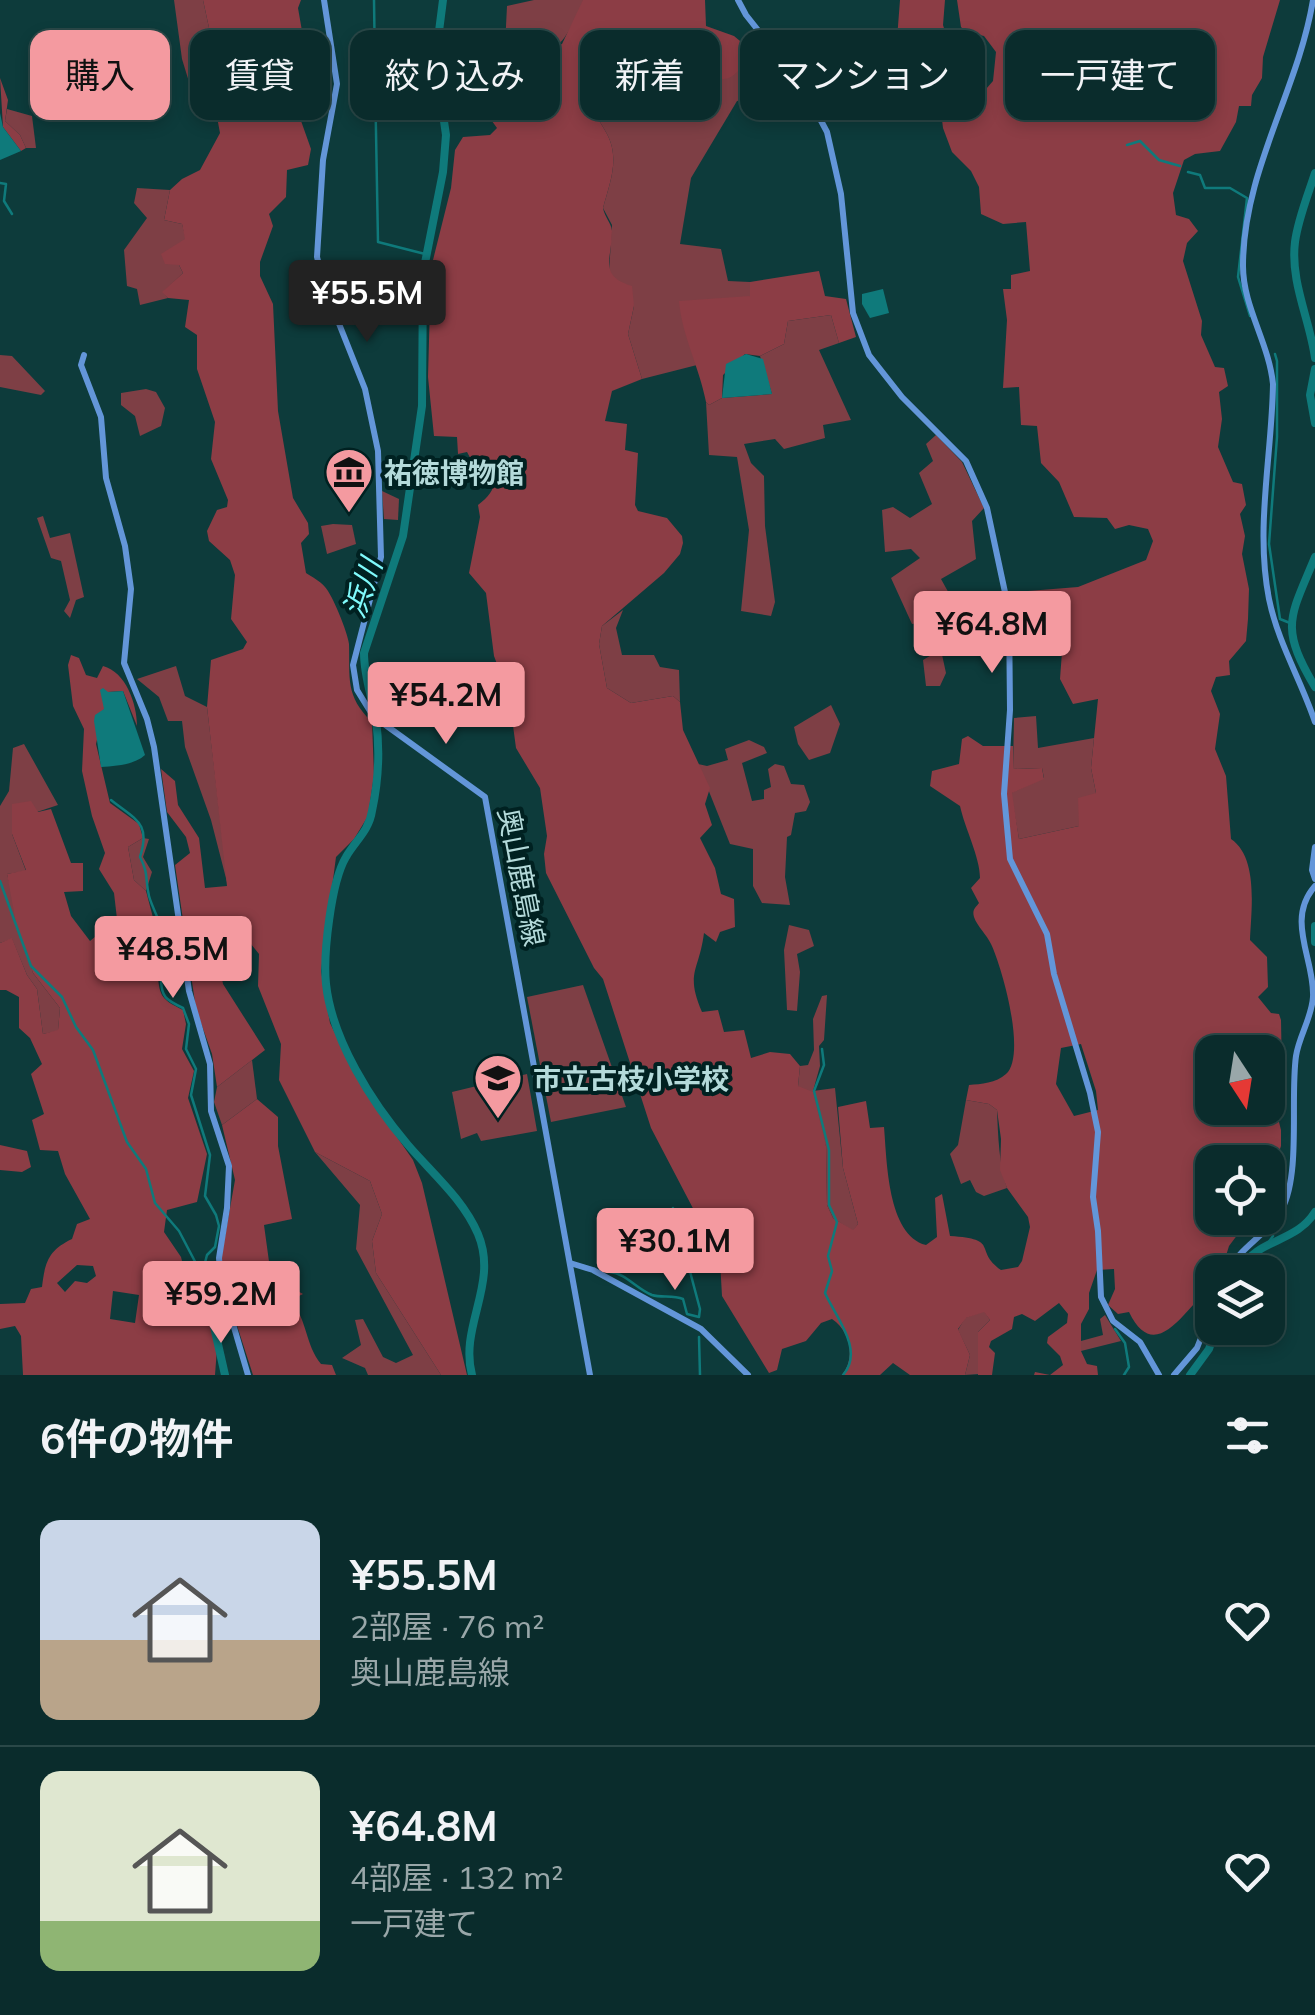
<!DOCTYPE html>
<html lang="ja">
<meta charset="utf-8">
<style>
:root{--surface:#0a2c2c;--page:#183838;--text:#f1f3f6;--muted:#99a7a9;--line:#2a4848;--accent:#f49aa0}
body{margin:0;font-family:Mulish,"Noto Sans JP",sans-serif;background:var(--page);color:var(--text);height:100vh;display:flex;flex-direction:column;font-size:38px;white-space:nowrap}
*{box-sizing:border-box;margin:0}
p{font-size:32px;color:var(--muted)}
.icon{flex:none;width:55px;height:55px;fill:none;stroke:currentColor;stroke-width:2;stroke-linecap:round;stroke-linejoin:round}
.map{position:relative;height:1375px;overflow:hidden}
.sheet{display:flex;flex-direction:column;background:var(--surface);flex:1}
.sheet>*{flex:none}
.top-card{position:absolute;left:30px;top:30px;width:1255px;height:90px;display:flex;gap:20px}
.needle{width:65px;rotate:168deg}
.fabs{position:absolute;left:1195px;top:1035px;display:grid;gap:20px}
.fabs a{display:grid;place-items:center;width:90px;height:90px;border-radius:20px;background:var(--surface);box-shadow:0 5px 15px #0003,0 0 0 2px var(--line);font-size:50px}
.price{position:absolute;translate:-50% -85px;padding:0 22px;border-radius:10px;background:var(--accent);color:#111;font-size:32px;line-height:65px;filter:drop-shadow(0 2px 5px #0008)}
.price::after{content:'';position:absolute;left:50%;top:60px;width:30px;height:22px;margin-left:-15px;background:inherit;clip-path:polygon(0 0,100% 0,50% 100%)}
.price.active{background:#222;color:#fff}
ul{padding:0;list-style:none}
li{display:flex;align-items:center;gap:30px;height:250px;padding:0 40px}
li+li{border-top:2px solid var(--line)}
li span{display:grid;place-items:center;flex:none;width:280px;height:200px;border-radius:20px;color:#555}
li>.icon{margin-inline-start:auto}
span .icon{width:120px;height:120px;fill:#fffc;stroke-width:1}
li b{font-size:42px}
h2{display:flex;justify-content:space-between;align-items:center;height:120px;padding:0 40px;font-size:42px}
.chip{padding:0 35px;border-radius:20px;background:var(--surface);box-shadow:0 5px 15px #0003,0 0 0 2px var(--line);font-size:35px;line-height:90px}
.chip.active{background:var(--accent);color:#111}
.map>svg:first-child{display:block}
.green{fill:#7e3f45}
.forest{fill:#8c3d45;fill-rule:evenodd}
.water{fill:#0f7a7b}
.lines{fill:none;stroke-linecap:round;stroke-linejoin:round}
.stream{stroke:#0f7a7b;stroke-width:2.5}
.river{stroke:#0f7a7b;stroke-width:8}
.secondary{stroke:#6396d9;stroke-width:6}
.labels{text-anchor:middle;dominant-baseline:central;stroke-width:8;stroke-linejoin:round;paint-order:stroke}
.poi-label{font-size:28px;font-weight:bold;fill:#b4dada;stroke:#002121;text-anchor:start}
.street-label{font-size:28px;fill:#b4dada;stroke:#002121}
.water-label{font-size:30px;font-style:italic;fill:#7ffafb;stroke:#002121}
</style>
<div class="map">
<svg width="1315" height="1375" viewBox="0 0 1315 1375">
<rect width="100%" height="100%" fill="#0d3b3b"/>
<g class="green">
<polygon points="174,0 203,0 211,37 229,51 261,51 297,66 300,118 225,89 214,101 193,95 182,59"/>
<path d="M534 0H583V4C559 50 560 57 505 46L507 6Z"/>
<path d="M760 39 799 89 737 101 691 178 680 244 721 249 728 281 750 282V296L689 339 697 365 642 379 628 334 634 306 609 272 612 225 603 208C610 182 620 159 607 134 601 123 595 116 592 104L626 69 637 63 700 57 741 72 751 50Z"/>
<polygon points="7,109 32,116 36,148 26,148 20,135 5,121"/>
<polygon points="137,188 170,190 164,220 182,224 186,239 179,265 183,273 163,292 168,298 140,305 137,289 127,286 124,250 147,218 134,203"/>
<polygon points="831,315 839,343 819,350 851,420 823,425 825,438 784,449 775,439 744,444 751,463 764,476 765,526 775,602 771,616 741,611 749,530 737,457 709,455 706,402 709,405 722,398 772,394 760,356 784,344 788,321"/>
<polygon points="0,355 12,356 45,391 41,395 0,387"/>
<polygon points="146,389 156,392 165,408 161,426 140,436 135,416 121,405 121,393"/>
<polygon points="936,435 962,462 984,508 972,521 976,559 941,579 972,635 941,650 946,673 940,686 926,686 923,660 940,650 925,622 912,624 891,578 920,558 911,549 885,552 882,510 893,507 910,518 932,504 919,473 933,461 926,444"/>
<polygon points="382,491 399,499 398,520 384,519"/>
<polygon points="43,516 50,538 70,533 84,597 76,600 70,618 64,611 70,600 61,561 51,558 37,518"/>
<polygon points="333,524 352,525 356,544 327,554 321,526"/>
<polygon points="623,610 616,628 622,655 654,655 660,667 679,670 680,702 673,696 631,703 607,688 599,644 602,626"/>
<polygon points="176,666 185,696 207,707 228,886 211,820 185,747 182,721 168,721 159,697 137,679"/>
<polygon points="831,705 840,724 830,753 809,760 798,744 794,727"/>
<polygon points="1036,716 1038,748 1094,738 1091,768 1096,793 1079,826 1019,839 1011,793 1044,778 1042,768 1013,769 1014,718"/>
<polygon points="749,740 764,747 767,753 742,763 752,801 764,799 764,790 771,787 768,769 775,764 784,766 791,784 804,785 810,802 806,811 795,813 791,835 787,837 785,877 790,905 762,903 753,886 753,849 730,844 698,764 707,766 728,760 725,749"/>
<polygon points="24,744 58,805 37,812 12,834 26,871 7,874 33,973 60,1008 58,1031 43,1034 37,989 27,975 12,939 0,943 0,806 9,791 13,748"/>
<polygon points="143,838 149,839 143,857 152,872 146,891 134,880 128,847"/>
<polygon points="789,925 809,930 814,946 797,954 800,972 797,1011 787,1010 784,950"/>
<polygon points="583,985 626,1107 551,1122 527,997"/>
<polygon points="827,995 824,1040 819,1046 820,1066 813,1091 835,1088 843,1168 858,1224 853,1231 833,1218 827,1205 826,1146 798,1086 800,1066 808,1065 814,1050 813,1019 822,996"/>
<polygon points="252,1060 257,1099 222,1125 214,1102 217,1087"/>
<polygon points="527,1074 537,1131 481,1141 477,1133 461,1139 452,1092"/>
<path d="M966 1100 989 1104 997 1110C998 1134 999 1166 1007 1188L984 1196 976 1192 970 1180 961 1184 950 1154 958 1145Z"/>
<polygon points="315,1152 370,1181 382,1214 372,1241 376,1273 441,1375 368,1375 365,1368 342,1358 361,1345 355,1320 363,1319 383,1357 396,1363 413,1355 356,1249 360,1205"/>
<polygon points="984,1311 990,1320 978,1332 979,1374 965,1375 970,1355 958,1330 965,1318"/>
<polygon points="1105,1315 1121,1341 1081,1351 1081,1341 1103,1335 1100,1319"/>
</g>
<g class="forest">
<polygon points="203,0 301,0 298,8 306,54 297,66 261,51 229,51 211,37"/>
<path d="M583 0H705L706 26 734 36 751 50C736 81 720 93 699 57L637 63 626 69 592 104C595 116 601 123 607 134 620 159 610 182 603 208 605 218 611 222 612 231 612 259 598 276 632 286L634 306 628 334 642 379 612 391 605 421 627 424 625 450 638 453 635 505 638 511 667 518 682 536 683 543 680 554 664 573 602 626 599 644 607 688 631 703 673 696 680 702 683 730 710 788 705 804 712 825 700 838 715 868 721 894 734 899 735 927 720 932 716 942 704 933C699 972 685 972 702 1012L718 1010 724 1032 744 1030 751 1058 770 1052 790 1054 800 1066 798 1086 813 1092 826 1146 827 1205 833 1218 853 1230 858 1224 843 1168 838 1107 866 1101 870 1128 884 1127C887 1160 887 1235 926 1245L937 1237 935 1198 942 1194 950 1236C1001 1239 973 1250 1001 1270L1018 1267 1022 1261 1030 1227 1028 1217 1007 1188 1000 1170 1001 1139 997 1110 989 1104 966 1100 969 1085C981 1084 996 1083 1006 1074 1027 1055 1002 967 991 944 987 935 977 926 974 917 972 910 975 908 979 903L971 888 980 878C980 857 965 829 960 806L930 786 932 771 959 764 962 739 968 736 983 746H1013V769L1042 768 1044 779 1012 793 1019 839 1079 826 1078 798 1096 793 1091 768 1098 699 1073 704 1060 679 1063 638 1031 643 1025 640 1028 591 1078 587 1146 560 1153 541 1148 529 1129 525 1115 529 1107 518 1074 517 1059 482 1041 463 1037 426 1021 425 1019 387 1003 388 1007 320 1003 289H1011V275L1030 271 1026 222 1003 224 981 214 979 187 971 171 952 152 943 128 939 95 912 66 908 47 897 39 900 0H945L943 25 960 81 986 89 993 81 996 52 984 36 966 32 961 27 957 0H1280L1263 57 1262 78 1252 95 1251 106H1239L1236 122 1220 151 1195 154 1184 160 1173 193 1176 215 1189 219 1198 231 1187 243 1183 261 1202 321 1201 335 1215 367 1224 368 1228 386 1219 392 1222 419 1218 447 1233 482 1242 484 1246 505 1240 514 1245 536 1242 554 1249 589 1248 619 1246 641 1229 661 1230 675 1216 677 1211 691 1220 714 1215 749 1226 776 1231 839C1259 858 1251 911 1250 940L1267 957 1268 987 1258 997 1271 1013 1279 1014 1281 1020 1282 1075 1276 1110 1281 1130V1146L1268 1184V1162H1212V1218H1250L1229 1246 1221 1272H1212V1286C1187 1305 1156 1368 1129 1312L1118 1314 1108 1305 1115 1289 1114 1269 1097 1270 1089 1293V1309L1081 1324V1351L1087 1364 1097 1366 1098 1375H1034L1035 1372 1050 1375 1063 1365 1060 1356 1047 1343 1048 1337 1067 1323 1068 1314 1059 1303 1035 1321 1022 1314 1014 1317 1012 1329 991 1341 989 1347 995 1353 992 1375H978V1332L990 1320 984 1312 966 1318 958 1329 970 1355 965 1375H910L893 1363 880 1375H842C856 1358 850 1331 832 1319L821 1323 806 1341 782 1349 777 1370 769 1373 722 1296 720 1260 651 1128 603 979 594 968 546 873 544 854 547 836 540 788 516 748 509 696 494 656 486 593 469 573 480 517 478 505C491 495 497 487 493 469L474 465 467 452 458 454 457 437 434 436 428 377 431 268 451 188 455 150 463 137 490 135 497 128 489 117 464 116 457 102 482 100 480 70 494 49 505 46 540 53 562 44ZM1081 1044 1096 1091 1098 1110 1074 1116 1056 1084 1061 1048ZM1212 1052H1268V1108H1212Z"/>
<polygon points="0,78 8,100 5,121 20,135 26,148 21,151 3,127"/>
<path d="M225 89 257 90 265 107 300 118 311 149 308 165 287 170 286 197 269 214 273 226 260 262V276L273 304 278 411 293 498 308 523 309 534 301 543 306 573C312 577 320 581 325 587 332 594 348 633 349 644 350 678 345 696 372 722L374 775 368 816 354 839 336 857 321 971 330 1023 360 1084 413 1160 422 1183 467 1375H441L376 1273 372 1241 382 1214 370 1181 315 1152 279 1080 281 1044 258 986 259 954 238 928 213 932 223 984 265 1050 217 1087 212 1054 196 1009 175 865 190 853 186 837 167 812 161 769 175 781 178 805 199 838 205 888 227 886 207 707 211 660 243 649 247 642 231 619 235 575 230 560 209 541 207 531 217 510 227 507 228 500 211 459 215 422 197 369V335L185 327 189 300 168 298 162 292 183 273 179 265 165 264 161 254 185 239 182 224 164 220 170 190 182 179 200 170 220 133 214 101Z"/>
<path d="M819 271 825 296 846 299 856 337 839 343 831 315 788 321 784 344 760 356 745 354 723 375 722 398 709 405 706 402C699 366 682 336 679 301L750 296V282Z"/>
<path d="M71 655 79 658 86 675 97 678 103 666C126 672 137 704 137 726L123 691 108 692 96 744 110 803 139 824 143 838 128 847 134 880 146 891 156 929 165 939 168 962 158 975C159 997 163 1000 183 1010L186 1024 182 1049 194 1071 188 1098 207 1154 197 1202 167 1210 164 1232 181 1257 187 1280 204 1290 217 1348 215 1375H23L21 1336 15 1326 0 1329V1304L25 1303 31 1289 42 1287C45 1261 49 1250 72 1239L77 1224 90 1219 65 1174 58 1151 40 1150 32 1120 44 1114 31 1074 42 1064 30 1038 19 1028V997L6 990H0V943L12 938 27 975 37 989 43 1034 58 1030 60 1008 33 973 16 923 7 874 26 870 12 834V804L31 801 38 812 51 809 71 863H83V891L64 892 71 916 90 941 117 919 114 893 99 869 105 853 92 816 82 771 84 729 73 706 68 665ZM77 1265 93 1266 96 1276 87 1283 75 1281 65 1292 57 1283ZM113 1291 139 1295 135 1323 110 1319Z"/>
<path d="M257 1099 278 1117V1146L292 1219 264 1225 271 1276 303 1294 291 1300C308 1322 305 1344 321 1364L332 1365 336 1375H253L219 1270 235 1180 222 1125Z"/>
<polygon points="0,1145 27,1151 31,1167 22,1172 0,1170"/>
</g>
<g class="water">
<polygon points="0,113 3,127 21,151 0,160"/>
<polygon points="883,289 889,313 870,318 862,304 862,294"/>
<polygon points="746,354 763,359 772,394 722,398 726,364"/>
<path d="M103 688 108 692 123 691 145 755C134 765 116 766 101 767L94 721 95 715 104 709 100 690Z"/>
</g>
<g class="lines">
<g class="stream">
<polyline points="374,0 375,70"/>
<polyline points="375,77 378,242 425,254"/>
<polyline points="1127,145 1140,141 1159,160 1180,166"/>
<polyline points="1188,172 1200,175 1205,188 1230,188 1247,198 1238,277 1250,316"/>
<polyline points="0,183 6,184 4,201 12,214"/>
<polyline points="1275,354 1277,361 1277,437 1269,544 1280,619 1290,623"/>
<path d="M111 800C136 820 151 823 140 857 149 874 145 880 149 896 153 912 176 950 170 965 168 970 164 974 161 978 161 997 166 1000 183 1008L189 1024 186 1049 196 1069 191 1095 210 1155 205 1196 216 1215 219 1226 215 1247 207 1255 202 1274"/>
<polyline points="0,881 31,966 62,997 76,1027 93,1050 127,1142 146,1169 155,1203 179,1231 201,1273"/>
<path d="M822 1049 824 1065 814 1091 829 1150V1205L837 1222 828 1256 832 1271 825 1293C835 1316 865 1350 843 1375"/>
<polyline points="1258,1218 1265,1223"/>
<polyline points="1268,1243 1273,1236 1272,1231"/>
<path d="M610 1272C625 1273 637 1289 652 1295 661 1298 673 1295 683 1299L687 1314 699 1317 700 1309 673 1208"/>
<polyline points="1115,1329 1125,1343 1129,1367 1124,1375"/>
<polyline points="699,1337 700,1375"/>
</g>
<g class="river">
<path d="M443 0 437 47 438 80 446 135 443 172 423 273 422 406 403 536 364 653C364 677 372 697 376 720 380 749 378 783 372 811 369 831 355 841 346 857 331 882 323 955 326 984 332 1040 372 1103 408 1145 433 1174 463 1199 478 1234 499 1284 459 1326 472 1375"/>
<path d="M1315 173C1308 195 1298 219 1295 242 1290 282 1310 320 1315 358"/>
<polyline points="1315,369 1310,395 1315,423"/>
<path d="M1315 557C1290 618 1279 626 1315 687"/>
<polyline points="1315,926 1315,942"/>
<path d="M1238 1272C1258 1237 1295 1244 1315 1212"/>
<polyline points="202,1274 225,1375"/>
<polyline points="1190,1375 1209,1349 1216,1328"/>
</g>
<g class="secondary">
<polyline points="324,0 337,84 323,160 317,257 326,291 365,389 378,451 381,557 353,665 357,690 373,716 485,797 590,1375"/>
<polyline points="738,0 746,15 803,87 827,132 841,194 853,313 869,355 902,397 966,461 987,508 1009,611 1010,710 1004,794 1010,859 1047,934 1054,974 1090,1093 1098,1132 1093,1197 1098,1231 1101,1297 1113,1321 1140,1342 1159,1375"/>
<path d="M1313 0C1298 91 1243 171 1243 266 1243 307 1269 343 1273 384 1272 455 1255 528 1269 599 1278 643 1301 680 1315 722"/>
<polyline points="84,355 81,365 101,417 106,478 125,546 131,589 124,663 147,719 154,747 189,991 210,1064 211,1111 229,1166 227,1208 219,1258 221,1283 248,1375"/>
<polyline points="1315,847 1312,870 1315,879"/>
<polyline points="570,1263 593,1270 701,1329 748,1375"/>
<path d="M1227 1272C1241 1246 1269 1234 1282 1209 1301 1173 1290 1098 1296 1056 1299 1036 1312 1017 1313 997 1315 960 1285 920 1315 886"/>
<polyline points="1174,1375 1197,1348 1212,1310"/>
</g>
</g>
<defs>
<g id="museum-pin" transform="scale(2.5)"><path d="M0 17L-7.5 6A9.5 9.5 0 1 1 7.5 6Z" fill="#f49aa0" stroke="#002121"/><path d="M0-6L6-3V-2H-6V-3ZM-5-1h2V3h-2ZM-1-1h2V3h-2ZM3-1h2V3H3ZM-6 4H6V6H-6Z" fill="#111"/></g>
<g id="school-pin" transform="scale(2.5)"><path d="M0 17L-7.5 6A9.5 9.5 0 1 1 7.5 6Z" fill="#f49aa0" stroke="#002121"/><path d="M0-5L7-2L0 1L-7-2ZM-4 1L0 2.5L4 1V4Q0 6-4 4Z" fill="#111"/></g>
</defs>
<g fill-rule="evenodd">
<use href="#museum-pin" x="349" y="472"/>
<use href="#school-pin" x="498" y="1078"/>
</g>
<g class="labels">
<g class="poi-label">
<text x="384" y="472">祐徳博物館</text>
<text x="533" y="1078">市立古枝小学校</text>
</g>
<g class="street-label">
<text transform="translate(522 877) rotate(79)">奥山鹿島線</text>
</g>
<g class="water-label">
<text transform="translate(362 588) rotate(-71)">浜川</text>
</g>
</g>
</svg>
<div class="fabs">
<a><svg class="needle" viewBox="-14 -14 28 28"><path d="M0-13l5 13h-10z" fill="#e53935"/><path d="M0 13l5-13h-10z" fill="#99a7a9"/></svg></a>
<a><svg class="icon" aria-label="locate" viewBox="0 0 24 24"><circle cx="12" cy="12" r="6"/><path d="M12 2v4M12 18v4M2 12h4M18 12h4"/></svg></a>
<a><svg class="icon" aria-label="layers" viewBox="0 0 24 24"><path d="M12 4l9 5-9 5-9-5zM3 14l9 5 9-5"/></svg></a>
</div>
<b class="price active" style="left:367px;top:345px">¥55.5M</b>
<b class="price" style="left:992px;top:676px">¥64.8M</b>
<b class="price" style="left:446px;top:747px">¥54.2M</b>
<b class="price" style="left:173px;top:1001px">¥48.5M</b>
<b class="price" style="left:675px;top:1293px">¥30.1M</b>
<b class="price" style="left:221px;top:1346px">¥59.2M</b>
<div class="top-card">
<a class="chip active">購入</a>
<a class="chip">賃貸</a>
<a class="chip">絞り込み</a>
<a class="chip">新着</a>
<a class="chip">マンション</a>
<a class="chip">一戸建て</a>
</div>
</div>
<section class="sheet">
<h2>6件の物件<svg class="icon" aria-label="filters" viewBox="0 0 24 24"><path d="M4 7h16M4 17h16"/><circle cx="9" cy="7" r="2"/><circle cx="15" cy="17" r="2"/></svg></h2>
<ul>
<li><span style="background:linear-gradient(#c9d6e8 60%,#b9a48a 0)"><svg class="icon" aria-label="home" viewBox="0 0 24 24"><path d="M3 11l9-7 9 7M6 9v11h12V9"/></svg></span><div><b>¥55.5M</b><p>2部屋 · 76 m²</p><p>奥山鹿島線</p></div><svg class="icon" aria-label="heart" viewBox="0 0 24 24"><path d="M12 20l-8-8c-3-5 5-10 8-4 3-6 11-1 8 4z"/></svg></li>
<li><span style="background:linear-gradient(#dfe7d0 75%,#8fb573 0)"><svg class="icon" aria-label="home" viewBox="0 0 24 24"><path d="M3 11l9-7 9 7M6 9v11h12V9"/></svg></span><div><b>¥64.8M</b><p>4部屋 · 132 m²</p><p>一戸建て</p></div><svg class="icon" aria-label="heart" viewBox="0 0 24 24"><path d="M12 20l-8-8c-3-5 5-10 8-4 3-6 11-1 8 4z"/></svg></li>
</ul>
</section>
